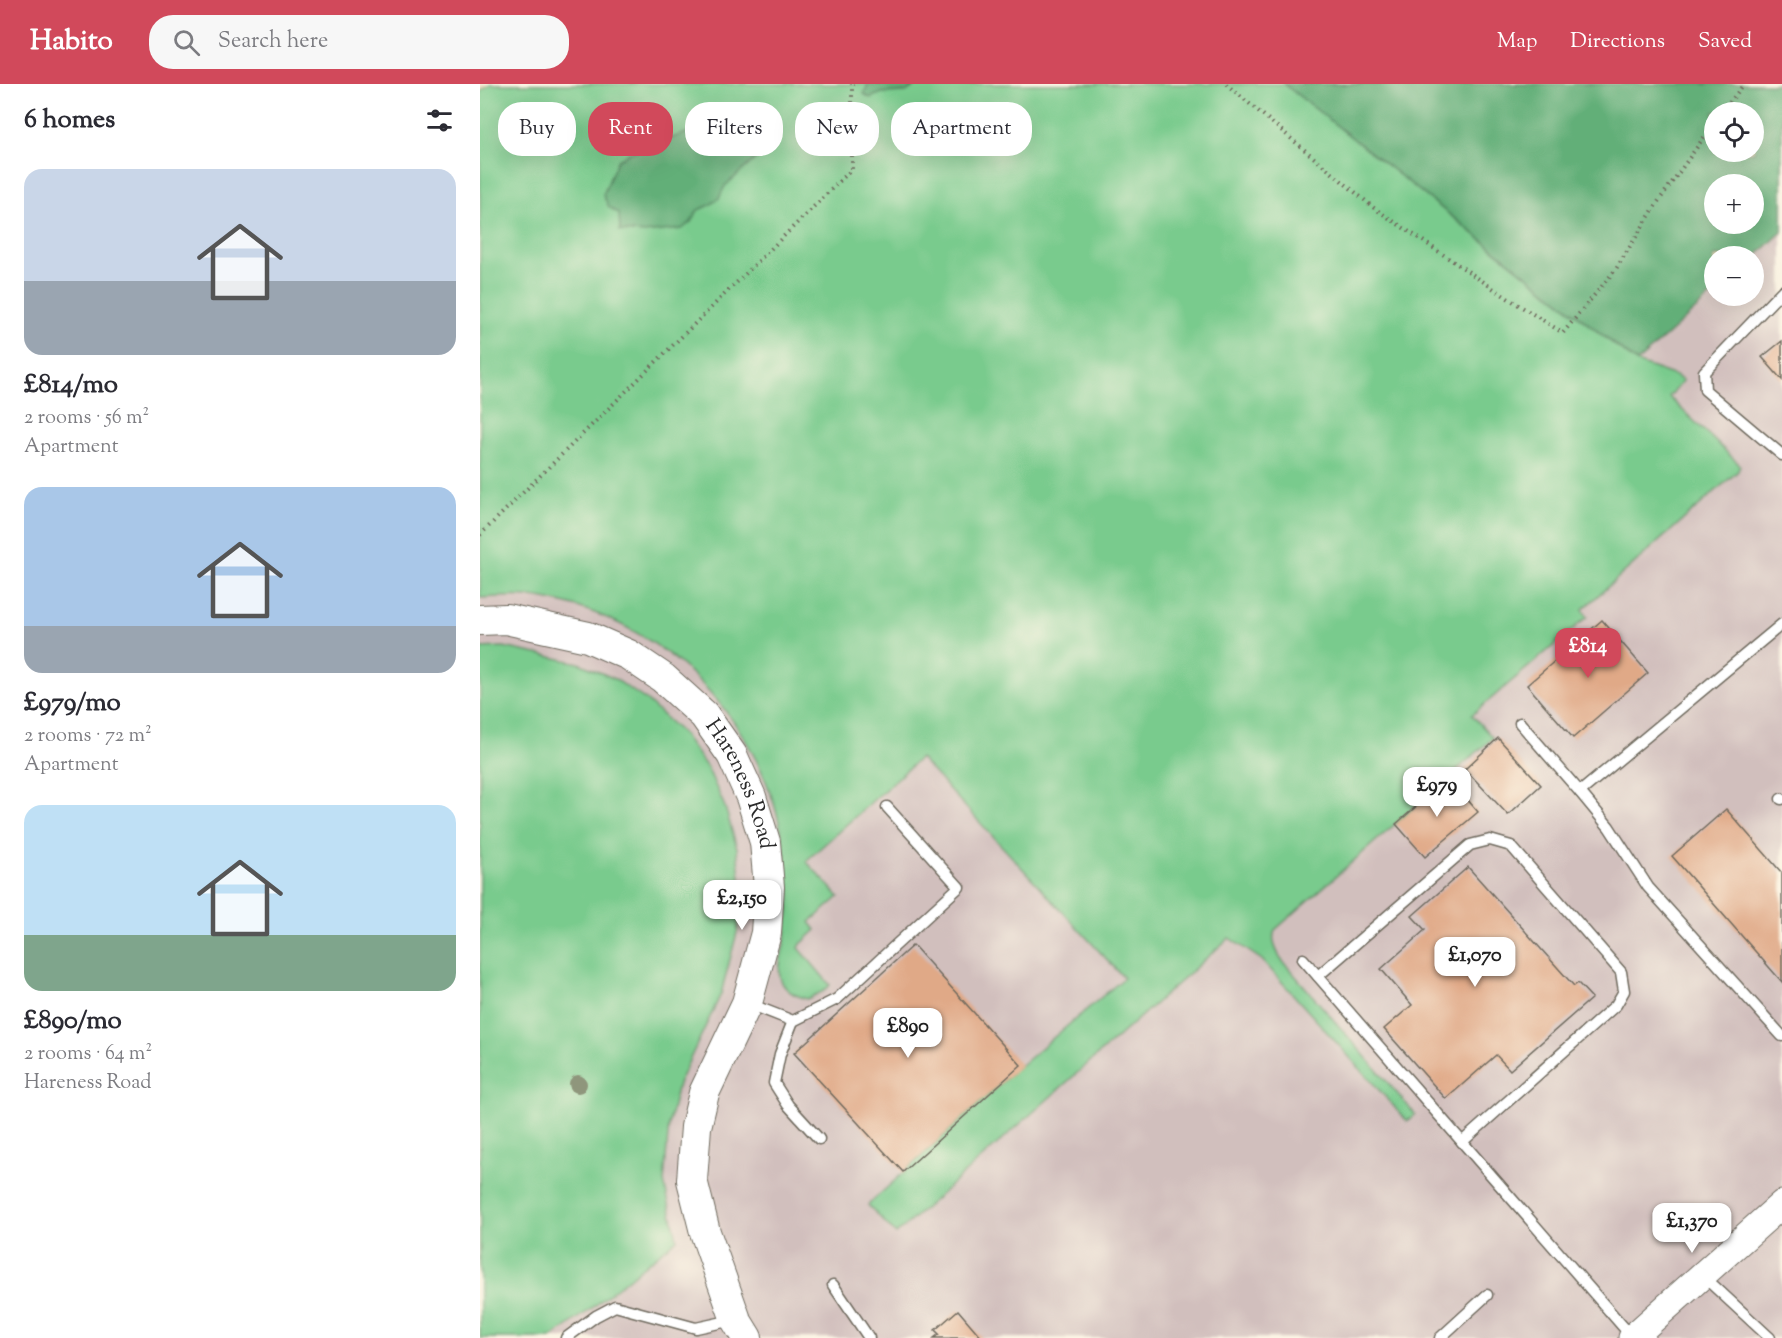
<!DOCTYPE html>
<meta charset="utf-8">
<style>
:root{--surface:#fff;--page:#f7f7f7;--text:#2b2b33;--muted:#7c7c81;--accent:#d1495b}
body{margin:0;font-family:"Sorts Mill Goudy",serif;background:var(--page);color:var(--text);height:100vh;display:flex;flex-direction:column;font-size:22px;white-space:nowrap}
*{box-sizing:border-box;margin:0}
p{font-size:20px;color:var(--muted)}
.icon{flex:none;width:33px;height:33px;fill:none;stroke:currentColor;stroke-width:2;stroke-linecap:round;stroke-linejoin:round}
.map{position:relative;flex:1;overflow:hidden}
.sheet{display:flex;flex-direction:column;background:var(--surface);width:480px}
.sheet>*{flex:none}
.top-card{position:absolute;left:18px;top:18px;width:570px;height:54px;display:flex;gap:12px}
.fabs{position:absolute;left:1224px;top:18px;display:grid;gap:12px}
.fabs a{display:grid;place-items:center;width:60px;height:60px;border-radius:50%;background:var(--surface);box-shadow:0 6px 24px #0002;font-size:30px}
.price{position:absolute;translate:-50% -51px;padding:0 14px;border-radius:12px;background:#fff;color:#222;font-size:20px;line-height:39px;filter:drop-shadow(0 2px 3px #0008)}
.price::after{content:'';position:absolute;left:50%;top:36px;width:18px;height:14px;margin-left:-9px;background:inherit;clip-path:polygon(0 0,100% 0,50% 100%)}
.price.on{background:var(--accent);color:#fff}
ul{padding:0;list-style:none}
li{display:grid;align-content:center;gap:12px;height:318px;padding:0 24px}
li span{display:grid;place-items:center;height:186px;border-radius:18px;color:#555}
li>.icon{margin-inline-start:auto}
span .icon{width:108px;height:108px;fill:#fffc;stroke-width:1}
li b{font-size:26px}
h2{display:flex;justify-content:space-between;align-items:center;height:72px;padding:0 24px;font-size:26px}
.pill{padding:0 21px;border-radius:24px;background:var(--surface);box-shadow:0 6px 24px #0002;font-size:21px;line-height:54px}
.pill.on{background:var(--accent);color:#fff}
header{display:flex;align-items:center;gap:36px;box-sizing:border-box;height:84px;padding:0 30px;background:var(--accent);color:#fff}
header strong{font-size:28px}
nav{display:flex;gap:33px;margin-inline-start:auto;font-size:21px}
.search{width:420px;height:54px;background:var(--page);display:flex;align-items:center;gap:15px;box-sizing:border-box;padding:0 21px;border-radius:24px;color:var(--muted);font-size:22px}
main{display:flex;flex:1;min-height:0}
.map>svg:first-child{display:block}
.industrial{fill:#d1bfbd}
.green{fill:#79cb8d;stroke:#527b5c;stroke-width:1.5}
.forest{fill:#62af78;stroke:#466d52;stroke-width:1.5;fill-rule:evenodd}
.building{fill:#e0a987}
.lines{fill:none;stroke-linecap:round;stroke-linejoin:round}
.service-casing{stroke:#6f6a5e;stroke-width:13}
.tertiary-casing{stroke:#6f6a5e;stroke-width:29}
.secondary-casing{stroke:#6f6a5e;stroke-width:32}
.path{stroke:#6f6a5e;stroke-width:4;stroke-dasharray:1.5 4.5;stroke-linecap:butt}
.service{stroke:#fff;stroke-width:10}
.tertiary{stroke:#fff;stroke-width:27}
.secondary{stroke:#fff;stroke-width:30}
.tree{fill:#8f967c}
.labels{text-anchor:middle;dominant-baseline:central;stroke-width:5;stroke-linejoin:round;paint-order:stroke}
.street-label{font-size:22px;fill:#2b2b2b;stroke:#fcf5e5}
</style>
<header>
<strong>Habito</strong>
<div class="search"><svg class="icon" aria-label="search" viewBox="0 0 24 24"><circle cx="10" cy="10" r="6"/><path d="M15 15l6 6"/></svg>Search here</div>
<nav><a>Map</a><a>Directions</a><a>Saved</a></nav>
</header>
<main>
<section class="sheet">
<h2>6 homes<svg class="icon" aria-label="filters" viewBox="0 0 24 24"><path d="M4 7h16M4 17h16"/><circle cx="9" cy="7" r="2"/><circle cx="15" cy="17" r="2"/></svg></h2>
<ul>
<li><span style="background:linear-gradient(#c9d6e8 60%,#9aa5b1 0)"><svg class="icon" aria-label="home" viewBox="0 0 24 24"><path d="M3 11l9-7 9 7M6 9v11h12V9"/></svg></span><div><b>£814/mo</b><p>2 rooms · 56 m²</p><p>Apartment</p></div></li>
<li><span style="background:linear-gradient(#a9c7e8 75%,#9aa5b1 0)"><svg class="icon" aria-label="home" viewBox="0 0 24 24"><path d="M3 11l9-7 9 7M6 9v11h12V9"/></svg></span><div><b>£979/mo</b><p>2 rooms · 72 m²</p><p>Apartment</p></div></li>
<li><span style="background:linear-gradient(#bfe0f5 70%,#7fa58c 0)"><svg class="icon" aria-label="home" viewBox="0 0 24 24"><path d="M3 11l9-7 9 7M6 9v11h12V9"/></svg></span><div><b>£890/mo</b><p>2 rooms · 64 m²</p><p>Hareness Road</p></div></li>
</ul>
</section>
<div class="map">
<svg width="1302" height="1254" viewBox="0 0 1302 1254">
<rect width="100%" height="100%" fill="#fcf5e5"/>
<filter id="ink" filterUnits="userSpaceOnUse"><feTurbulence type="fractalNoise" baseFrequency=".0167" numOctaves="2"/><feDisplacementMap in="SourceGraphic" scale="12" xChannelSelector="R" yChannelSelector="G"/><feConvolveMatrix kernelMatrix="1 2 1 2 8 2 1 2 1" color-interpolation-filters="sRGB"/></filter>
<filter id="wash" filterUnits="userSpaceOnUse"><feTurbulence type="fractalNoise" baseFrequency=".008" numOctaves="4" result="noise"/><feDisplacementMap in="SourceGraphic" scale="24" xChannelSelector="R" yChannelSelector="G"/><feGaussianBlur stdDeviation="1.35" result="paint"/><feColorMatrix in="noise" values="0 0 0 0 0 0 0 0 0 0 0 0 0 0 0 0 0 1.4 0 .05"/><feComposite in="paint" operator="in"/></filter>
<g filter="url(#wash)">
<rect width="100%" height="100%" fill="#eddebc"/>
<polygon class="industrial" points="482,0 804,0 1156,278 1234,209 1234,212 1274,212 1274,174 1302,148 1302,1254 0,1254 0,465"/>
<g class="green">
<path d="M10 0H804L1156 278 1196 292 1203 297 1189 313 1260 381 1258 387 1103 525 1107 533 992 631 1013 654 795 846C791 857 796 864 800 874L935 1030 927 1037 782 876 749 854 416 1150 388 1121 541 981 644 894 440 674 326 777 359 813 330 838 336 846 321 860 319 864 350 901 344 907 327 915C315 912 303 906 300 893 297 878 306 860 307 844 309 827 308 799 306 781 295 650 193 538 64 515 43 511 21 513 0 514V8Z"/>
<polygon points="24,563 99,579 135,595 166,616 203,650 228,685 245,723 257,764 261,803 258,845 241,910 198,1000 189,1039 184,1098 197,1155 111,1225 71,1254 0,1254 0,564"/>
</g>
<g class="forest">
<polygon points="388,0 438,0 426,8 402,9 390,14 384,10"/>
<path d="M804 0H1302V148L1274 174 1234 172V209L1157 278ZM1274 28V68H1234V28ZM1274 100V140H1234V100Z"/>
<polygon points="284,34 287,46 287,58 282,69 245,102 239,114 230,121 218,126 211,138 202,145 164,149 140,147 139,130 129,123 123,111 137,77 147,70 209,48 222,50 235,48 272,36"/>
</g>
<g id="blocks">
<g class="building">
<polygon points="1302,257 1302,296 1282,273"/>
<polygon points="1122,536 1168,589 1093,654 1047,601"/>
<polygon points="1018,654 1061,701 1028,731 985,685"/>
<polygon points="969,694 998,728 945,773 916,740"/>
<polygon points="1246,725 1302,789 1302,898 1192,772"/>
<polygon points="988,783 1094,902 1098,899 1112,914 1030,986 1016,971 966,1015 904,945 932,921 901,885 945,846 932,832"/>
<polygon points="433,861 541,981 423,1088 314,969"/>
<polygon points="478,1226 502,1254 454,1254 459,1250 455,1246"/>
</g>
</g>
</g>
<g filter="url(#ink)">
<use href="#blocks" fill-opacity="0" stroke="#6f6a5e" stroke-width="1.5"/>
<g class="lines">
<g class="service-casing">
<g id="service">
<polyline points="1302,207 1224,288 1225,306 1302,371"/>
<polyline points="1302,540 1100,708 1129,743 1168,803 1302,952"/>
<polyline points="1040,639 1100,708"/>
<polyline points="1301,715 1302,715"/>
<polyline points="823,875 1152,1253"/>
<polyline points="838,892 990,761 1010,756 1031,762 1141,888 1144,907 1136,921 982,1058"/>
<polyline points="267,919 313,937 357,915 479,803 407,723"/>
<polyline points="313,937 300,970 294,999 308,1021 339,1055"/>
<polyline points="1222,1191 1290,1254"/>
<polyline points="353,1201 389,1254"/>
<polyline points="86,1254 116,1232 135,1222 216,1244 253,1236"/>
<polyline points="960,1254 1007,1211"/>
</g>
</g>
<g class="tertiary-casing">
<polyline id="tertiary" points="1152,1254 1302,1120"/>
</g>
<g class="secondary-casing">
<g id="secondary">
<path id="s1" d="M0 536 26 535 108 553 149 571 183 594 224 631 252 671 271 713 285 758 289 803 286 849 267 919 224 1009 216 1043 212 1096 225 1148 256 1236 267 1254"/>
</g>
</g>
<g class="path">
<polyline points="746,0 894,124 1026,213 1083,249 1136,185 1178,118 1234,39"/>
<polyline points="1242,28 1264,0"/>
<polyline points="0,451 372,85 372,0"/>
</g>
<use href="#service" class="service"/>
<use href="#tertiary" class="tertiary"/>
<use href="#secondary" class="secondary"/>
</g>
<circle class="tree" cx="98" cy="1000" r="9"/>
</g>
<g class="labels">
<g class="street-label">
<text stroke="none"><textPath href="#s1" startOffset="330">Hareness Road</textPath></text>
</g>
</g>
</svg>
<div class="fabs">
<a><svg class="icon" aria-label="locate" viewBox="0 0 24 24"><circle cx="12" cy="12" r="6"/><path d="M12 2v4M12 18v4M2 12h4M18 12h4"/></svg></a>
<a>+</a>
<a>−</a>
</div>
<b class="price on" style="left:1108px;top:595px">£814</b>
<b class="price" style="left:957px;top:734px">£979</b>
<b class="price" style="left:262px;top:847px">£2,150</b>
<b class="price" style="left:995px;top:904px">£1,070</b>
<b class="price" style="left:428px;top:975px">£890</b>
<b class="price" style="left:1212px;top:1170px">£1,370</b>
<div class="top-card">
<a class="pill">Buy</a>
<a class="pill on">Rent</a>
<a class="pill">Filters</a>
<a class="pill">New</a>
<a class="pill">Apartment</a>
</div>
</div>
</main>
